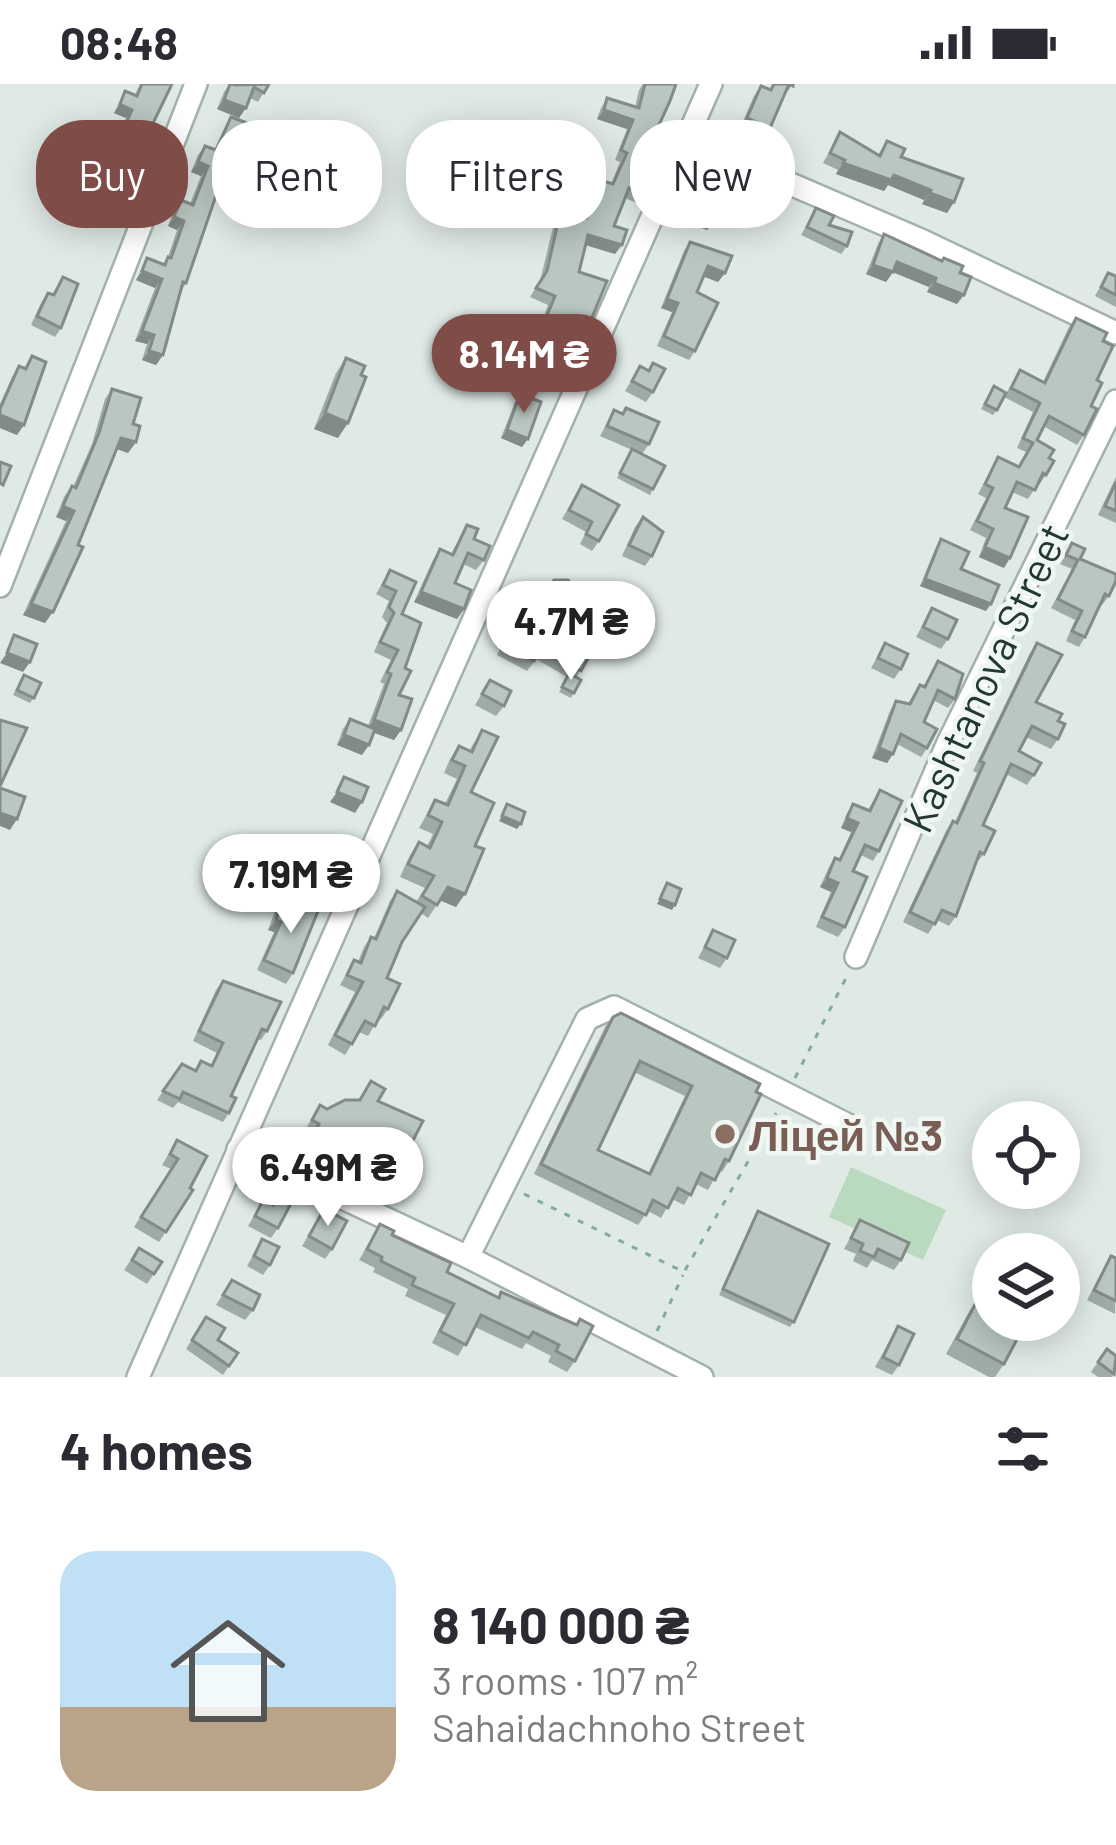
<!DOCTYPE html>
<meta charset="utf-8">
<style>
:root{--surface:#fff;--page:#f7f7f7;--text:#2b2b33;--muted:#7c7c81;--accent:#804c48}
body{margin:0;font-family:Barlow,sans-serif;background:var(--page);color:var(--text);height:100vh;display:flex;flex-direction:column;font-size:45px;white-space:nowrap}
*{box-sizing:border-box;margin:0}
p{font-size:39px;color:var(--muted)}
.icon{flex:none;width:66px;height:66px;fill:none;stroke:currentColor;stroke-width:2;stroke-linecap:round;stroke-linejoin:round}
.map{position:relative;height:1293px;overflow:hidden}
.side{display:flex;flex-direction:column;background:var(--surface);flex:1}
.side>*{flex:none}
.top-card{position:absolute;left:36px;top:36px;width:1044px;height:108px;display:flex;gap:24px}
.tools{position:absolute;left:972px;top:1017px;display:grid;gap:24px}
.tools a{display:grid;place-items:center;width:108px;height:108px;border-radius:50%;background:var(--surface);box-shadow:0 6px 30px #0003;font-size:60px}
.price{position:absolute;translate:-50% -102px;padding:0 27px;border-radius:42px;background:#fff;color:#222;font-size:39px;line-height:78px;filter:drop-shadow(0 3px 6px #0008)}
.price::after{content:'';position:absolute;left:50%;top:72px;width:36px;height:27px;margin-left:-18px;background:inherit;clip-path:polygon(0 0,100% 0,50% 100%)}
.price.on{background:var(--accent);color:#fff}
ul{padding:0;list-style:none}
li{display:flex;align-items:center;gap:36px;height:300px;padding:0 60px}
li span{display:grid;place-items:center;flex:none;width:336px;height:240px;border-radius:36px;color:#555}
li>.icon{margin-inline-start:auto}
span .icon{width:144px;height:144px;fill:#fffc;stroke-width:1}
li b{font-size:51px}
h2{display:flex;justify-content:space-between;align-items:center;height:144px;padding:0 60px;font-size:51px}
.chip{padding:0 42px;border-radius:48px;background:var(--surface);box-shadow:0 6px 30px #0003;font-size:42px;line-height:108px}
.chip.on{background:var(--accent);color:#fff}
.status{display:flex;justify-content:space-between;align-items:center;height:84px;padding:0 60px;background:var(--surface);direction:ltr}
.status svg{height:33px;fill:currentColor}
.map>svg:first-child{display:block}
.green{fill:#badac0}
.lines{fill:none;stroke-linecap:round;stroke-linejoin:round}
.minor-casing{stroke:#a3b1ab;stroke-width:26}
.path{stroke:#83ab9b;stroke-width:3;stroke-dasharray:6 9;stroke-linecap:butt}
.minor{stroke:#fff;stroke-width:21}
.wall{fill:#9faba5;fill-rule:evenodd}
.shaded-wall{fill:#828b86}
.building{fill:#b9c7c0;stroke:#828b86;stroke-width:3;fill-rule:evenodd}
.education-dot{fill:#8d6e63;stroke:#f0f7f3;stroke-width:4.5}
.labels{text-anchor:middle;dominant-baseline:central;stroke-width:9;stroke-linejoin:round;paint-order:stroke}
.street-label{font-size:42px;fill:#223931;stroke:#f0f7f3}
.education-label{font-size:42px;font-weight:bold;fill:#785e54;stroke:#f0f7f3;text-anchor:start}
</style>
<div class="status"><b>08:48</b><svg viewBox="0 0 49 12"><path d="M0 12V9h3v3zM5 12V6h3v6zM10 12V3h3v9zM15 12V0h3v12zM26 1h20v11H26zM47 4h2v5h-2z"/></svg></div>
<div class="map">
<svg width="1116" height="1293" viewBox="0 0 1116 1293">
<rect width="100%" height="100%" fill="#e0eae5"/>
<polygon class="green" points="851,1083 946,1126 923,1176 829,1133"/>
<g class="lines">
<g class="minor-casing">
<g id="minor">
<polyline points="686,55 923,157 1116,249"/>
<polyline points="0,502 196,0"/>
<polyline points="856,873 947,661 1116,317"/>
<polyline points="238,1065 468,1173 702,1293"/>
<polyline points="468,1173 587,935 614,923 850,1042"/>
<polyline points="138,1293 711,0"/>
</g>
</g>
<g class="path">
<polyline points="795,994 848,890"/>
<polyline points="524,1110 684,1188 776,1029"/>
<polyline points="657,1247 683,1191"/>
</g>
<use href="#minor" class="minor"/>
</g>
<g class="wall">
<polygon points="140,0 172,0 136,71 114,61 126,34 114,29 125,7 135,11"/>
<polygon points="230,0 269,0 258,18 250,14 239,34 217,25 224,8"/>
<polygon points="643,0 676,0 636,91 647,112 641,121 625,114 614,142 615,170 586,161 579,188 570,281 531,266 548,221 530,213 540,197 555,135 561,125 585,134 590,120 574,115 580,101 586,92 611,100 620,78 615,76 627,45 597,35 601,24 607,14 635,23 639,6"/>
<polygon points="772,0 793,0 785,11 764,54 740,44 754,12 761,2 770,5"/>
<polygon points="231,33 245,45 247,72 240,81 228,76 186,199 180,209 163,271 156,281 142,276 147,260 135,257 155,204 136,196 147,174 163,180 168,173 177,146 168,142 174,125 181,116 190,120 201,92 191,88 198,71 205,62 214,66"/>
<polygon points="840,48 878,71 887,57 901,73 954,118 947,129 922,120 924,116 888,101 884,107 836,90 838,86 823,79"/>
<polygon points="714,73 733,87 746,99 745,125 740,133 718,123 713,138 707,146 689,139 711,101 700,96"/>
<polygon points="816,124 847,162 841,170 801,151"/>
<polygon points="884,150 960,189 957,220 927,208 929,203 893,188 886,198 866,190 878,160"/>
<polygon points="690,158 725,189 718,198 704,192 697,208 695,267 689,276 657,262 672,228 661,224 684,167"/>
<polygon points="1108,189 1116,192 1116,223 1095,212"/>
<polygon points="63,193 61,244 55,253 31,241 42,217 48,209 52,211"/>
<polygon points="1076,234 1103,257 1097,296 1084,351 1077,361 1043,342 1037,356 1049,374 1046,391 1039,401 1038,400 1028,415 1012,408 1005,424 1004,484 979,473 986,454 970,446 986,414 978,410 998,373 1018,383 1026,368 1017,364 1033,328 1004,313 1020,286 1043,298 1069,243"/>
<polygon points="32,272 17,351 0,344 0,320 12,293 19,282 24,284"/>
<polygon points="346,274 361,291 338,354 314,345 336,289"/>
<polygon points="653,279 653,308 646,318 625,307 640,282 648,286"/>
<polygon points="994,302 997,326 993,331 981,325"/>
<polygon points="112,305 133,340 136,358 128,369 117,365 45,539 23,531 66,437 56,433 64,413 72,402 73,403 92,360 105,315"/>
<polygon points="520,310 522,363 501,354 515,318"/>
<polygon points="626,324 649,360 642,370 653,405 650,411 617,394 632,366 600,352 614,326 622,330"/>
<polygon points="1116,393 1116,439 1098,431"/>
<polygon points="582,401 599,457 592,467 580,460 586,448 562,435"/>
<polygon points="643,433 652,472 645,482 622,472 635,443"/>
<polygon points="467,441 484,476 476,486 463,480 455,499 464,525 457,535 414,518 433,476 440,465 451,470"/>
<polygon points="941,455 961,485 986,527 920,502 936,463"/>
<polygon points="1072,459 1080,475 1109,512 1102,521 1100,520 1085,553 1079,563 1066,557 1075,536 1051,524 1072,485 1060,480"/>
<polygon points="390,486 402,530 405,584 399,611 401,646 394,656 374,649 362,671 337,661 343,645 350,635 368,642 384,600 380,598 391,576 374,568 387,539 382,533 389,517 376,510"/>
<polygon points="538,511 559,550 591,569 576,593 581,596 571,614 559,608 567,593 536,575 527,587 497,571 509,547 516,537 521,540"/>
<polygon points="932,524 948,555 941,565 916,553"/>
<polygon points="885,559 901,585 894,595 871,584"/>
<polygon points="1037,559 1036,618 1058,637 1058,655 1051,665 1026,653 1019,667 1034,691 1027,701 1006,690 983,741 984,770 976,779 956,832 949,842 937,836 928,850 903,838 946,747 953,737 955,738 977,689 973,687 1030,569"/>
<polygon points="938,577 955,615 948,624 933,616 924,638 927,664 921,673 897,660 887,679 872,674 890,627 896,617 908,620 920,601 923,603"/>
<polygon points="24,591 34,614 30,619 13,611"/>
<polygon points="490,596 504,622 496,632 475,621"/>
<polygon points="482,646 471,708 475,762 456,823 440,816 428,834 421,829 402,858 387,894 388,925 381,935 379,934 368,952 359,948 345,971 328,961 355,908 340,901 354,876 358,878 364,863 371,853 374,854 390,817 397,807 416,818 425,804 400,793 410,771 419,758 427,762 433,750 419,744 435,716 445,720 457,695 444,689 450,675 459,662 469,667"/>
<polygon points="880,706 879,767 873,777 861,771 853,787 845,843 838,853 816,843 831,808 820,803 829,783 835,774 839,775 851,748 841,744 847,729 853,720 868,726"/>
<polygon points="315,757 330,776 333,797 326,807 296,793 308,767"/>
<polygon points="282,817 293,889 286,900 257,886 274,848 268,846 275,827"/>
<polygon points="713,846 727,874 720,884 698,874"/>
<polygon points="223,897 267,947 261,956 257,955 231,1012 229,1029 223,1038 178,1018 173,1024 157,1016 182,980 194,986 201,977 211,981 217,969 193,957 216,906"/>
<path d="M613 933 760 1000 729 1077 722 1088 719 1086 708 1106 696 1100 684 1121 672 1115 661 1134 648 1127 638 1141 534 1090 605 943ZM634 988 685 1012 648 1090 598 1066Z"/>
<polygon points="371,997 378,1017 391,1099 380,1114 362,1105 366,1097 333,1079 328,1087 312,1078 316,1069 305,1063 309,1055 302,1051 320,1021 327,1025 358,1016"/>
<polygon points="177,1056 190,1104 193,1106 159,1158 134,1143 171,1085 162,1081"/>
<polygon points="284,1101 278,1144 271,1154 248,1142 263,1116 272,1121"/>
<polygon points="324,1125 332,1165 325,1175 302,1162"/>
<polygon points="758,1127 794,1238 790,1243 719,1211"/>
<polygon points="860,1136 901,1176 894,1186 872,1176 867,1184 853,1177 856,1170 844,1165"/>
<polygon points="380,1140 392,1151 447,1188 498,1214 501,1208 575,1277 567,1288 548,1278 551,1272 526,1259 522,1265 475,1243 458,1272 432,1259 446,1231 405,1212 408,1205 373,1188 375,1184 359,1176"/>
<polygon points="262,1155 270,1181 263,1191 247,1182"/>
<polygon points="139,1164 162,1178 147,1200 124,1186"/>
<polygon points="1111,1172 1116,1174 1115,1230 1087,1216"/>
<polygon points="232,1196 253,1226 245,1236 216,1221"/>
<polygon points="980,1211 1004,1280 995,1293 989,1293 946,1270 970,1226"/>
<polygon points="206,1233 218,1256 238,1269 223,1291 186,1265"/>
<polygon points="898,1242 899,1281 892,1291 875,1283"/>
<polygon points="1107,1265 1116,1287 1112,1293 1098,1293 1091,1288"/>
</g>
<g class="shaded-wall">
<polygon points="224,16 246,24 239,34 217,25"/>
<polygon points="120,20 132,26 126,34 114,29"/>
<polygon points="604,26 633,36 627,45 597,35"/>
<polygon points="747,34 770,44 764,54 740,44"/>
<polygon points="232,65 247,72 240,81 225,75"/>
<polygon points="198,78 208,82 201,92 191,88"/>
<polygon points="843,79 894,91 931,106 924,116 888,101 884,107 836,90"/>
<polygon points="581,105 596,111 590,120 574,115"/>
<polygon points="95,108 121,119 113,129 88,118"/>
<polygon points="930,109 954,118 947,129 922,120"/>
<polygon points="694,131 713,138 707,146 689,139"/>
<polygon points="174,133 184,137 177,146 168,142"/>
<polygon points="588,151 622,161 615,170 582,160"/>
<polygon points="897,178 936,194 929,203 890,187"/>
<polygon points="873,181 893,188 886,198 866,190"/>
<polygon points="708,182 725,189 718,198 702,192"/>
<polygon points="142,187 162,195 155,204 136,196"/>
<polygon points="934,199 964,211 957,220 927,208"/>
<polygon points="667,215 678,219 672,228 661,224"/>
<polygon points="142,247 154,251 147,260 135,257"/>
<polygon points="537,256 576,272 570,281 531,266"/>
<polygon points="149,267 163,271 156,281 142,276"/>
<polygon points="325,329 348,339 338,354 314,345"/>
<polygon points="0,331 24,341 17,351 0,344"/>
<polygon points="507,346 528,355 522,363 501,354"/>
<polygon points="121,354 136,358 128,369 114,364"/>
<polygon points="63,422 74,427 66,437 56,433"/>
<polygon points="985,463 1010,474 1004,484 979,473"/>
<polygon points="925,495 991,520 986,527 920,502"/>
<polygon points="421,508 464,525 457,535 414,518"/>
<polygon points="31,520 53,528 45,539 23,531"/>
<polygon points="7,569 30,578 23,588 0,579"/>
<polygon points="374,636 401,646 394,656 367,646"/>
<polygon points="344,651 369,661 362,671 337,661"/>
<polygon points="879,664 893,670 887,679 872,674"/>
<polygon points="337,708 362,718 355,729 330,718"/>
<polygon points="0,729 17,735 10,746 0,742"/>
<polygon points="502,732 521,740 517,745 499,737"/>
<polygon points="847,734 858,739 851,748 841,744"/>
<polygon points="827,794 838,799 831,808 820,803"/>
<polygon points="448,803 465,810 456,823 439,816"/>
<polygon points="660,815 675,821 672,826 657,820"/>
<polygon points="276,836 281,838 274,848 268,846"/>
</g>
<g class="building">
<polygon points="142,0 172,0 142,62 120,53 132,26 120,20 125,7 137,12"/>
<polygon points="230,0 236,1 269,0 264,9 254,3 246,24 224,16"/>
<polygon points="645,0 676,0 670,17 636,91 653,99 647,112 629,104 614,142 627,146 622,161 588,151 579,188 607,197 576,272 537,256 555,212 536,204 547,187 561,125 587,134 596,111 581,105 586,92 613,100 627,69 621,66 633,36 604,26 607,14 639,24"/>
<polygon points="774,0 793,0 793,2 789,0 770,44 747,34 761,2 771,6"/>
<polygon points="231,33 247,39 245,45 256,49 247,72 232,65 186,199 183,198 163,271 149,267 154,251 142,247 162,195 142,187 147,174 165,181 168,173 171,174 184,137 174,133 181,116 193,121 208,82 198,78 205,62 216,66"/>
<polygon points="840,48 880,72 887,57 905,65 901,73 963,95 954,118 930,109 931,106 894,91 891,96 843,79 845,76 830,69"/>
<polygon points="714,73 735,83 733,87 748,93 746,99 755,104 745,125 721,114 713,138 694,131 716,93 706,88"/>
<polygon points="102,91 128,102 121,119 95,108"/>
<polygon points="816,124 834,132 829,141 852,148 847,162 807,143"/>
<polygon points="884,150 942,177 944,174 963,182 960,189 971,193 964,211 934,199 936,194 897,178 893,188 873,181"/>
<polygon points="690,158 732,172 725,189 708,182 697,208 718,219 695,267 664,252 678,219 667,215"/>
<polygon points="1108,189 1116,192 1116,211 1101,203"/>
<polygon points="63,193 78,200 61,244 37,232 48,209 54,211"/>
<polygon points="1076,234 1107,249 1103,257 1113,262 1097,296 1102,299 1091,322 1097,325 1084,351 1049,332 1037,356 1054,366 1049,374 1054,377 1046,391 1043,389 1035,406 1017,398 1005,424 1028,433 1010,474 985,463 993,445 977,437 993,404 985,400 998,373 1019,383 1033,359 1023,354 1040,319 1011,304 1020,286 1045,299"/>
<polygon points="32,272 46,278 24,341 0,331 0,325 19,282 26,285"/>
<polygon points="346,274 365,282 361,291 366,293 348,339 325,329"/>
<polygon points="653,279 665,285 653,308 632,297 640,282 649,287"/>
<polygon points="994,302 1006,309 997,326 985,320"/>
<polygon points="112,305 141,314 133,340 140,342 136,358 121,354 78,461 83,463 53,528 31,520 74,427 63,422 72,402 76,404 99,349"/>
<polygon points="520,310 541,318 528,355 507,346"/>
<polygon points="626,324 659,338 649,360 607,342 614,326 623,330"/>
<polygon points="632,365 665,382 653,405 620,389"/>
<polygon points="0,378 11,382 3,401 0,399"/>
<polygon points="1116,398 1116,427 1105,422"/>
<polygon points="582,401 619,421 599,457 586,450 592,438 569,426"/>
<polygon points="643,433 663,448 652,472 629,461"/>
<polygon points="467,441 478,445 474,455 490,462 484,476 468,469 455,499 471,506 464,525 421,508 440,465 453,471"/>
<polygon points="941,455 969,468 961,485 999,501 991,520 925,495"/>
<polygon points="1072,459 1085,465 1080,475 1116,490 1116,497 1109,512 1105,510 1085,553 1072,547 1082,527 1058,515 1078,476 1066,471"/>
<polygon points="390,486 416,498 402,530 421,539 405,584 411,587 399,611 412,615 401,646 374,636 391,590 387,588 398,566 380,558 394,529 389,523 396,507 383,501"/>
<polygon points="554,496 568,496 580,509 559,550 591,569 581,587 542,564 534,577 504,560 516,537 523,541 538,511 543,513"/>
<polygon points="932,524 957,536 948,555 923,543"/>
<polygon points="14,551 37,560 30,578 7,569"/>
<polygon points="885,559 908,570 901,585 878,574"/>
<polygon points="1037,559 1062,571 1036,618 1062,630 1058,637 1065,640 1058,655 1032,642 1019,667 1041,679 1034,691 1011,680 983,741 995,747 984,770 980,768 956,832 942,826 935,840 910,828 953,737 957,739 984,679 980,677"/>
<polygon points="938,577 963,590 955,615 938,606 924,638 937,645 927,664 901,650 893,670 879,664 896,617 910,620 920,601 925,603"/>
<polygon points="569,589 581,596 574,609 562,603"/>
<polygon points="24,591 41,599 34,614 17,606"/>
<polygon points="490,596 511,607 504,622 482,610"/>
<polygon points="350,635 375,645 369,661 344,651"/>
<polygon points="0,636 27,644 0,702"/>
<polygon points="482,646 498,653 471,708 494,719 475,762 484,765 465,810 448,803 437,821 422,812 434,792 408,780 419,758 430,764 442,738 428,731 435,716 448,721 465,682 452,676 459,662 472,668"/>
<polygon points="344,693 368,703 362,718 337,708"/>
<polygon points="0,704 25,713 17,735 0,729"/>
<polygon points="880,706 902,717 879,767 865,761 853,787 867,793 845,843 822,833 838,799 827,794 835,774 840,776 858,739 847,734 853,720 870,727"/>
<polygon points="507,720 525,728 521,740 502,732"/>
<polygon points="315,757 334,768 330,776 340,781 333,797 303,783"/>
<polygon points="667,799 681,805 675,821 660,815"/>
<polygon points="397,807 425,823 402,858 387,894 400,900 388,925 384,923 375,942 365,937 352,960 335,951 363,898 347,891 354,876 361,879 371,853 376,855"/>
<polygon points="282,817 318,827 293,889 264,876 281,838 276,836"/>
<polygon points="713,846 735,856 727,874 705,863"/>
<polygon points="223,897 281,918 267,947 262,945 231,1012 236,1014 229,1029 183,1008 180,1015 163,1007 182,980 196,987 201,977 212,982 223,959 199,947"/>
<path d="M621 929 760 1000 756 1008 761 1010 729 1077 725 1075 715 1096 701 1089 691 1111 678 1104 668 1124 653 1116 646 1131 541 1080 613 933ZM640 977 692 1002 650 1090 598 1066Z"/>
<polygon points="371,997 385,1005 378,1017 423,1037 391,1099 373,1090 377,1082 342,1064 338,1072 322,1063 327,1054 315,1048 319,1040 312,1036 320,1021 327,1025 345,1016 360,1016"/>
<polygon points="177,1056 207,1072 190,1104 193,1106 166,1148 141,1133 178,1075 170,1070"/>
<polygon points="284,1101 297,1108 278,1144 255,1132 263,1116 273,1121"/>
<polygon points="324,1125 347,1137 332,1165 309,1152"/>
<polygon points="758,1127 829,1160 794,1238 723,1205"/>
<polygon points="860,1136 909,1159 901,1176 878,1165 874,1173 860,1167 863,1160 851,1154"/>
<polygon points="380,1140 394,1147 392,1151 451,1179 447,1188 499,1214 501,1208 577,1241 580,1235 593,1242 575,1277 556,1267 559,1261 533,1248 529,1254 481,1231 466,1261 440,1247 454,1220 412,1201 415,1194 381,1177 382,1173 367,1165"/>
<polygon points="262,1155 279,1163 270,1181 254,1172"/>
<polygon points="139,1164 162,1178 154,1190 132,1176"/>
<polygon points="1111,1172 1116,1174 1116,1217 1094,1206"/>
<polygon points="232,1196 260,1211 253,1226 223,1211"/>
<polygon points="980,1211 993,1218 993,1236 1027,1236 1004,1280 957,1255"/>
<polygon points="206,1233 225,1244 218,1256 238,1269 229,1282 192,1256"/>
<polygon points="898,1242 914,1250 899,1281 883,1273"/>
<polygon points="1107,1265 1116,1272 1114,1290 1098,1278"/>
</g>
<circle class="education-dot" cx="725" cy="1050" r="12"/>
<g class="labels">
<g class="street-label">
<text transform="translate(984 593) rotate(-65)">Kashtanova Street</text>
</g>
<g class="education-label">
<text x="749" y="1050">Ліцей №3</text>
</g>
</g>
</svg>
<div class="tools">
<a><svg class="icon" aria-label="locate" viewBox="0 0 24 24"><circle cx="12" cy="12" r="6"/><path d="M12 2v4M12 18v4M2 12h4M18 12h4"/></svg></a>
<a><svg class="icon" aria-label="layers" viewBox="0 0 24 24"><path d="M12 4l9 5-9 5-9-5zM3 14l9 5 9-5"/></svg></a>
</div>
<b class="price on" style="left:524px;top:332px">8.14M ₴</b>
<b class="price" style="left:571px;top:599px">4.7M ₴</b>
<b class="price" style="left:291px;top:852px">7.19M ₴</b>
<b class="price" style="left:328px;top:1145px">6.49M ₴</b>
<div class="top-card">
<a class="chip on">Buy</a>
<a class="chip">Rent</a>
<a class="chip">Filters</a>
<a class="chip">New</a>
</div>
</div>
<section class="side">
<h2>4 homes<svg class="icon" aria-label="filters" viewBox="0 0 24 24"><path d="M4 7h16M4 17h16"/><circle cx="9" cy="7" r="2"/><circle cx="15" cy="17" r="2"/></svg></h2>
<ul>
<li><span style="background:linear-gradient(#bfe0f5 65%,#b9a48a 0)"><svg class="icon" aria-label="home" viewBox="0 0 24 24"><path d="M3 11l9-7 9 7M6 9v11h12V9"/></svg></span><div><b>8 140 000 ₴</b><p>3 rooms · 107 m²</p><p>Sahaidachnoho Street</p></div></li>
</ul>
</section>
